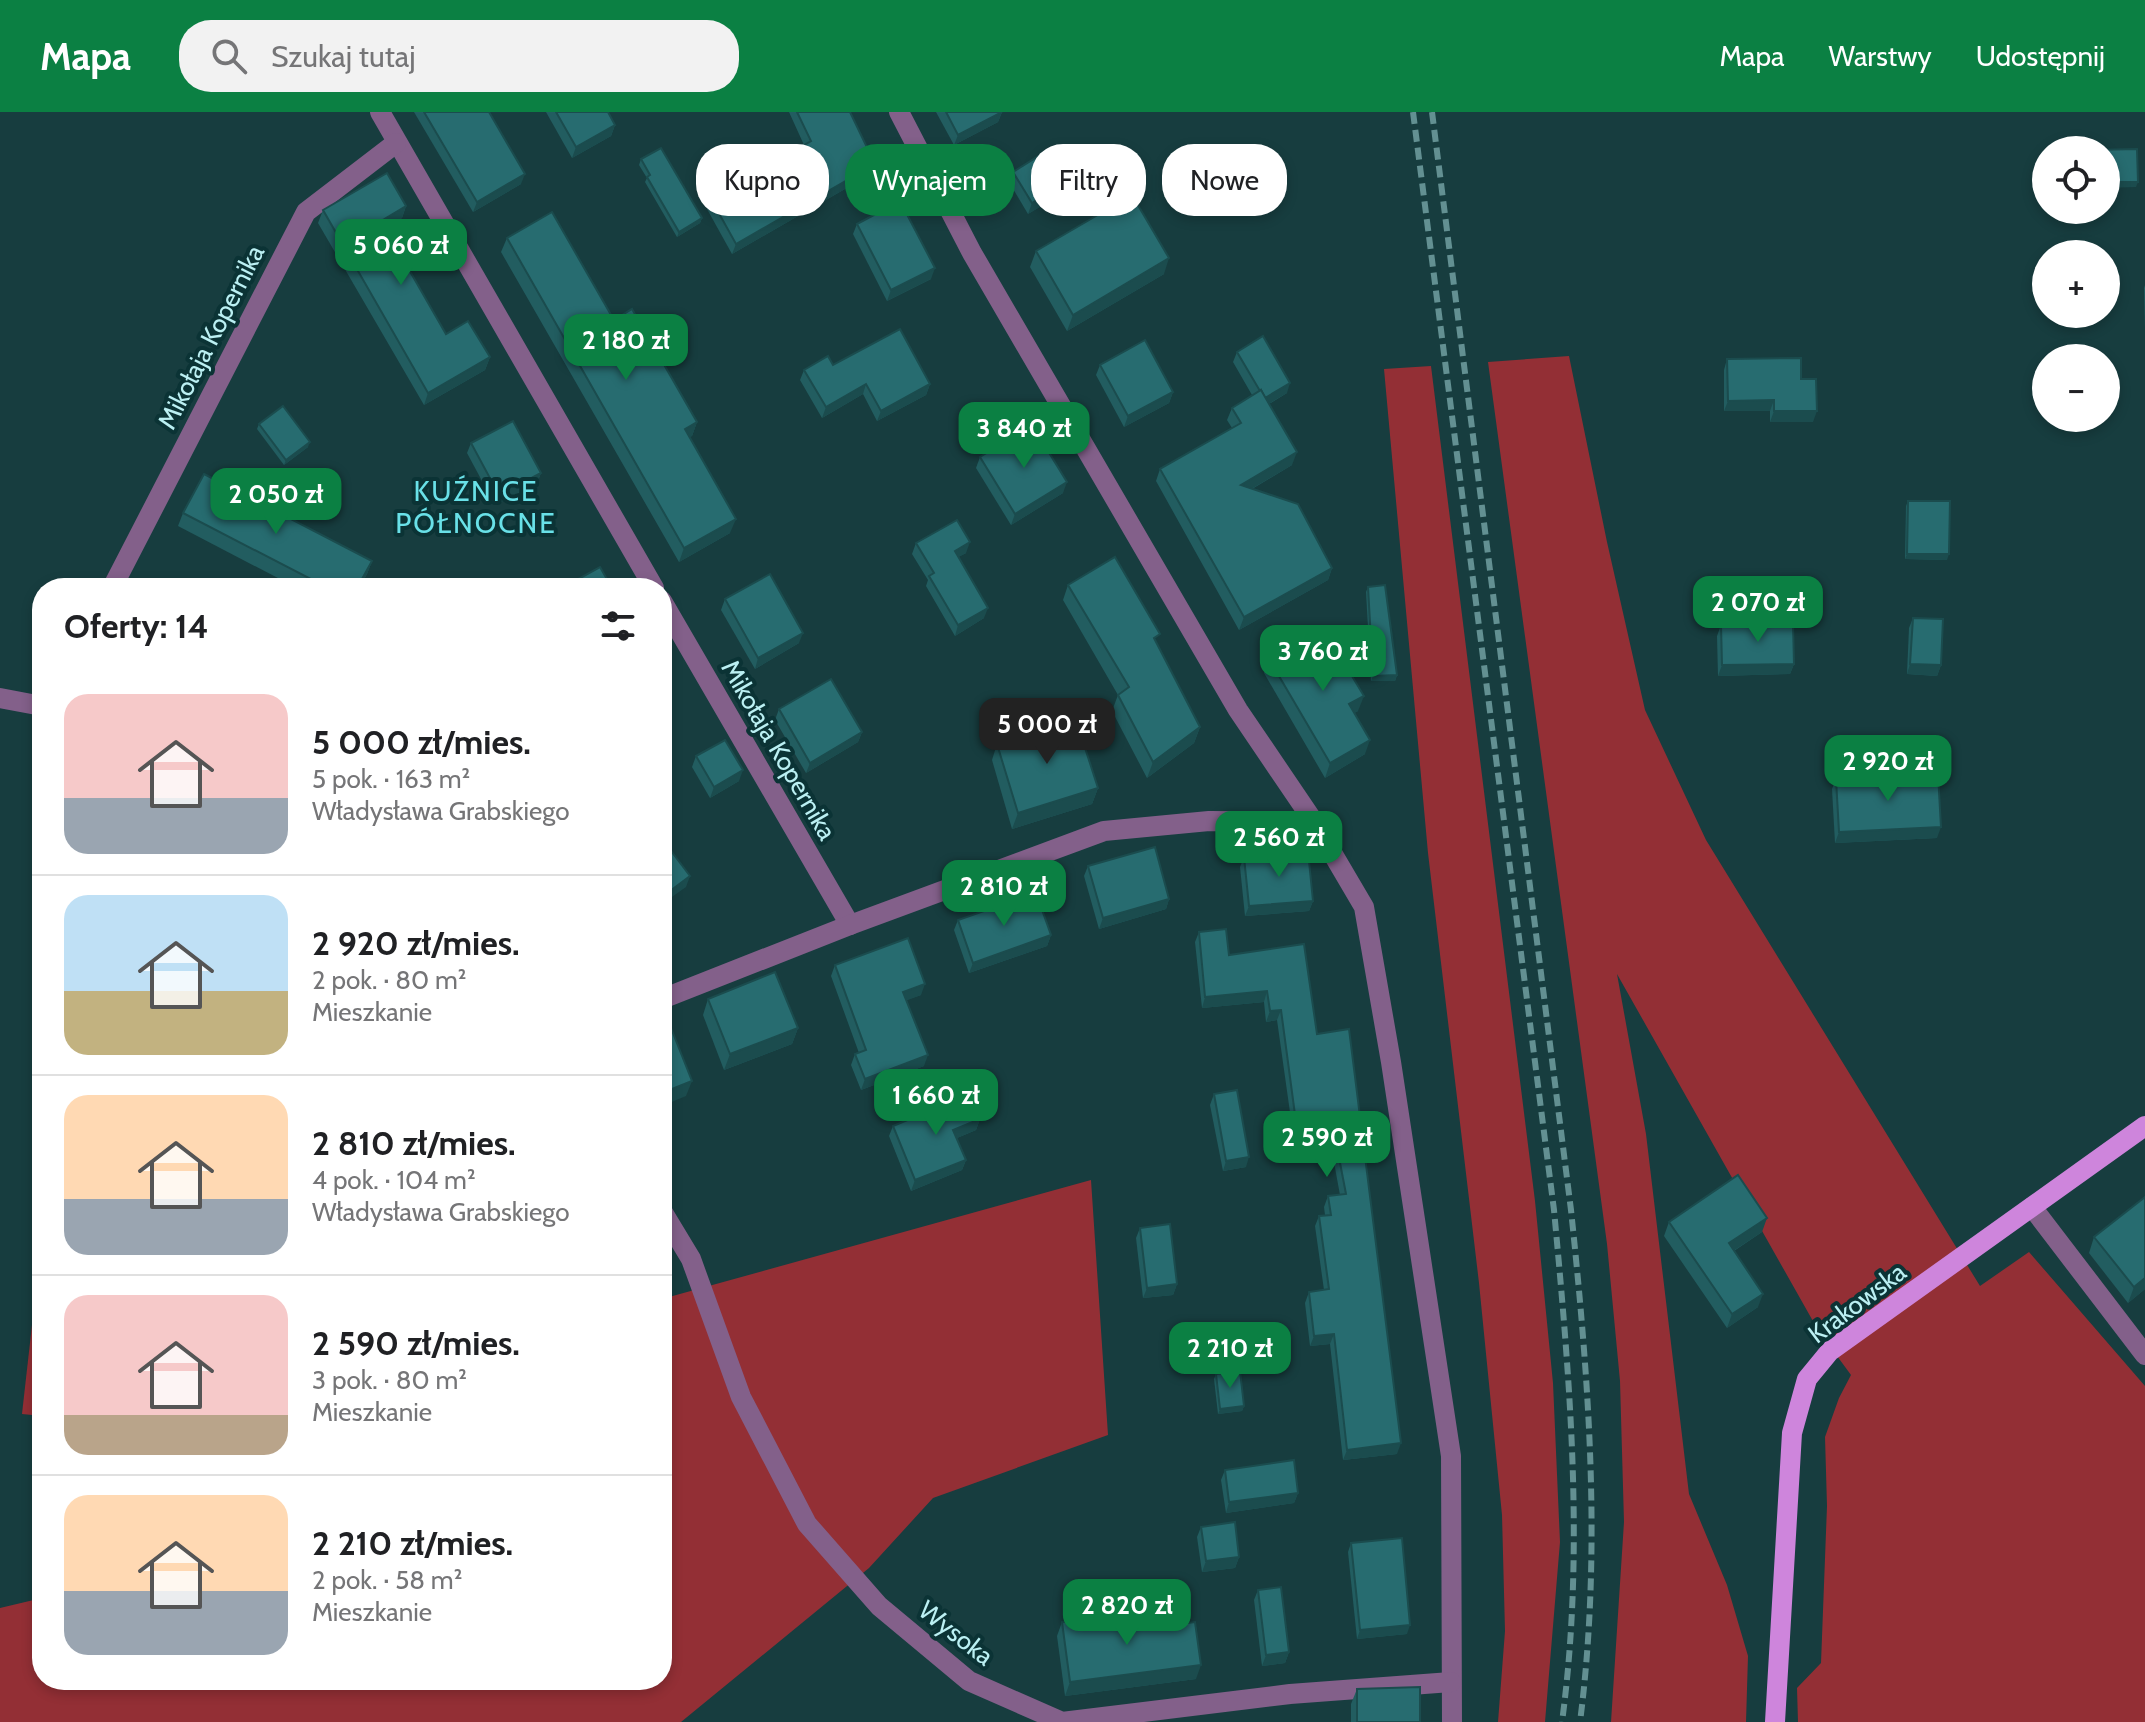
<!DOCTYPE html>
<html lang="pl">
<meta charset="utf-8">
<style>
:root{--surface:#fff;--page:#f2f2f2;--text:#202124;--muted:#757577;--line:#e0e0e0;--accent:#0b8043}
body{margin:0;font-family:Cabin,sans-serif;background:var(--page);color:var(--text);height:100vh;display:flex;flex-direction:column;font-size:30px;white-space:nowrap}
*{box-sizing:border-box;margin:0}
p{font-size:26px;color:var(--muted)}
.icon{flex:none;width:44px;height:44px;fill:none;stroke:currentColor;stroke-width:2;stroke-linecap:round;stroke-linejoin:round}
.map{position:relative;flex:1;overflow:hidden}
.drawer{position:absolute;left:32px;top:466px;width:640px;height:1112px;display:flex;flex-direction:column;background:var(--surface);border-radius:32px;box-shadow:0 4px 12px #0003}
.drawer>*{flex:none}
.hud{position:absolute;left:696px;top:32px;width:760px;height:72px;display:flex;gap:16px}
.buttons{position:absolute;left:2032px;top:24px;display:grid;gap:16px}
.buttons a{display:grid;place-items:center;width:88px;height:88px;border-radius:50%;background:var(--surface);box-shadow:0 4px 12px #0003;font-size:40px}
.price{position:absolute;translate:-50% -68px;padding:0 18px;border-radius:16px;background:var(--accent);color:#fff;font-size:26px;line-height:52px;filter:drop-shadow(0 2px 4px #0008)}
.price::after{content:'';position:absolute;left:50%;top:48px;width:24px;height:18px;margin-left:-12px;background:inherit;clip-path:polygon(0 0,100% 0,50% 100%)}
.price.current{background:#222;color:#fff}
ul{padding:0;list-style:none}
li{display:flex;align-items:center;gap:24px;height:200px;padding:0 32px}
li+li{border-top:2px solid var(--line)}
li span{display:grid;place-items:center;flex:none;width:224px;height:160px;border-radius:24px;color:#555}
li>.icon{margin-inline-start:auto}
span .icon{width:96px;height:96px;fill:#fffc;stroke-width:1}
li b{font-size:34px}
h2{display:flex;justify-content:space-between;align-items:center;height:96px;padding:0 32px;font-size:34px}
.pill{padding:0 28px;border-radius:32px;background:var(--surface);box-shadow:0 4px 12px #0003;font-size:28px;line-height:72px}
.pill.current{background:var(--accent);color:#fff}
header{display:flex;align-items:center;gap:48px;box-sizing:border-box;height:112px;padding:0 40px;background:var(--accent);color:#fff}
header strong{font-size:38px}
nav{display:flex;gap:44px;margin-inline-start:auto;font-size:28px}
.search{width:560px;height:72px;background:var(--page);display:flex;align-items:center;gap:20px;box-sizing:border-box;padding:0 28px;border-radius:32px;color:var(--muted);font-size:30px}
.map>svg:first-child{display:block}
.green{fill:#932f35}
.lines{fill:none;stroke-linecap:round;stroke-linejoin:round}
.minor{stroke:#83608a;stroke-width:20}
.major{stroke:#ce85dc;stroke-width:20}
.rail{stroke:#639092;stroke-width:6;stroke-dasharray:12 6;stroke-linecap:butt}
.wall{fill:#225d60}
.shaded-wall{fill:#1b4c4e}
.building{fill:#276c70;stroke:#1b4c4e;stroke-width:2}
.labels{text-anchor:middle;dominant-baseline:central;stroke-width:8;stroke-linejoin:round;paint-order:stroke}
.street-label{font-size:26px;fill:#bbf0f3;stroke:#0b3335}
.neighbourhood-label{font-size:28px;letter-spacing:2px;fill:#69e1e8;stroke:#0b3335}
</style>
<header>
<strong>Mapa</strong>
<div class="search"><svg class="icon" aria-label="search" viewBox="0 0 24 24"><circle cx="10" cy="10" r="6"/><path d="M15 15l6 6"/></svg>Szukaj tutaj</div>
<nav><a>Mapa</a><a>Warstwy</a><a>Udostępnij</a></nav>
</header>
<div class="map">
<svg width="2145" height="1610" viewBox="0 0 2145 1610">
<rect width="100%" height="100%" fill="#173d3f"/>
<g class="green">
<polygon points="1569,244 1607,430 1645,598 1706,728 1980,1174 2029,1140 2145,1274 2145,1610 1798,1610 1797,1576 1821,1551 1827,1394 1825,1325 1839,1286 1851,1263 1818,1218 1617,862 1646,1022 1689,1382 1727,1473 1748,1544 1746,1610 1611,1610 1624,1410 1620,1269 1607,1132 1488,250"/>
<polygon points="1431,254 1535,1089 1553,1271 1560,1430 1545,1610 1498,1610 1505,1519 1502,1403 1479,1171 1428,741 1384,257"/>
<polygon points="1091,1068 1108,1323 933,1386 869,1456 681,1610 0,1610 0,1496 42,1486 42,1568 662,1568 662,1178 669,1185"/>
<polygon points="42,1124 42,1304 22,1302"/>
</g>
<g class="lines">
<g class="minor">
<polyline points="380,0 654,476"/>
<polyline points="899,0 972,141 1238,598 1314,710 1364,795 1391,950 1451,1344 1452,1610"/>
<polyline points="112,476 306,100 396,31"/>
<polyline points="662,489 850,813"/>
<polyline points="0,586 42,594"/>
<polyline points="662,887 850,813 1104,719 1209,709 1314,710"/>
<polyline points="2032,1095 2145,1243"/>
<polyline points="662,1099 691,1147 741,1285 807,1412 879,1494 969,1569 1062,1610 1290,1582 1451,1570"/>
</g>
<polyline class="major" points="1775,1610 1792,1321 1807,1267 1830,1239 2145,1014"/>
<g class="rail">
<path d="M1413 0 1554 1098C1570 1269 1585 1439 1562 1610"/>
<path d="M1432 0 1571 1098C1589 1269 1602 1439 1580 1610"/>
</g>
</g>
<g class="wall">
<polygon points="414,0 489,0 521,72 473,100"/>
<polygon points="546,0 608,0 615,13 611,24 572,46"/>
<polygon points="789,0 850,0 871,62 732,142 707,97 711,87 804,33"/>
<polygon points="936,0 1002,0 998,10 954,33"/>
<polygon points="641,47 702,106 700,111 677,125 645,70 647,66 639,53"/>
<polygon points="1013,60 1064,71 1061,82 1028,102 1009,70"/>
<polygon points="406,94 402,106 385,116 446,222 490,245 485,258 424,293 318,111 323,98"/>
<polygon points="857,112 931,167 887,189 853,122"/>
<polygon points="507,126 614,208 697,310 692,324 689,325 730,421 679,450 501,140"/>
<polygon points="1036,139 1164,162 1067,219 1030,155"/>
<polygon points="2145,173 2145,216 2144,176"/>
<polygon points="1237,240 1287,281 1269,292 1292,353 1252,377 1332,456 1328,468 1239,518 1156,369 1160,357 1232,316 1227,308 1232,296 1252,283 1233,250"/>
<polygon points="1727,247 1801,267 1813,310 1770,310 1770,299 1724,299 1724,258"/>
<polygon points="833,253 930,272 926,283 877,309 863,282 822,306 800,268 804,258"/>
<polygon points="1100,253 1173,280 1169,291 1124,315 1096,263"/>
<polygon points="259,312 308,335 284,353 257,317"/>
<polygon points="471,331 541,361 537,371 495,393 467,341"/>
<polygon points="980,345 1063,381 1011,413 976,356"/>
<polygon points="1908,389 1947,448 1905,447 1906,394"/>
<polygon points="183,401 372,449 367,462 359,476 297,476 178,414"/>
<polygon points="916,431 966,441 958,445 984,506 955,524 926,474 928,468 912,442"/>
<polygon points="1068,473 1200,615 1194,631 1147,666 1112,599 1118,583 1063,488"/>
<polygon points="1368,475 1397,563 1395,569 1371,569 1366,480"/>
<polygon points="725,487 799,531 755,557 721,498"/>
<polygon points="1913,506 1941,553 1937,564 1907,562 1909,516"/>
<polygon points="1721,513 1794,552 1790,562 1718,564 1717,524"/>
<polygon points="1269,547 1358,599 1354,601 1365,642 1325,666 1264,561"/>
<polygon points="779,597 862,620 858,630 806,661 775,608"/>
<polygon points="997,632 1098,676 1092,692 1012,717 992,648"/>
<polygon points="696,644 739,669 710,686 692,655"/>
<polygon points="1836,667 1937,726 1835,731 1832,677"/>
<polygon points="1244,745 1313,789 1309,799 1245,804 1240,755"/>
<polygon points="1088,754 1169,787 1166,797 1099,817 1084,764"/>
<polygon points="958,808 1051,823 1047,834 969,861 954,818"/>
<polygon points="1199,820 1229,843 1317,922 1397,1342 1343,1348 1330,1232 1310,1234 1305,1191 1309,1180 1324,1178 1315,1114 1319,1104 1325,1103 1324,1095 1328,1084 1340,1083 1333,1045 1297,1050 1277,908 1266,910 1264,890 1202,896 1195,830"/>
<polygon points="835,853 921,883 906,888 924,954 861,978 851,953 855,942 859,941 831,864"/>
<polygon points="708,887 798,916 792,932 724,958 703,903"/>
<polygon points="1214,982 1246,1055 1223,1059 1210,993"/>
<polygon points="980,1007 976,1018 957,1026 966,1048 962,1058 911,1079 889,1024 893,1014"/>
<polygon points="2145,1085 2145,1177 2128,1191 2089,1141 2094,1125"/>
<polygon points="1669,1110 1762,1120 1734,1139 1758,1195 1727,1216 1664,1124"/>
<polygon points="1140,1116 1177,1172 1173,1183 1143,1186 1136,1126"/>
<polygon points="1216,1262 1244,1294 1242,1299 1218,1302 1214,1267"/>
<polygon points="1225,1358 1298,1381 1294,1391 1226,1401 1221,1368"/>
<polygon points="1201,1415 1239,1445 1235,1456 1202,1460 1197,1425"/>
<polygon points="1351,1431 1407,1522 1357,1527 1348,1440"/>
<polygon points="1258,1478 1289,1540 1285,1551 1262,1554 1254,1488"/>
<polygon points="1062,1510 1141,1517 1196,1567 1065,1584 1057,1524"/>
<polygon points="1357,1577 1420,1610 1351,1610 1351,1592"/>
</g>
<g class="shaded-wall">
<polygon points="1002,0 998,10 954,33 958,23"/>
<polygon points="615,13 611,24 572,46 576,35"/>
<polygon points="875,52 871,62 732,142 736,132"/>
<polygon points="525,62 521,72 473,100 477,90"/>
<polygon points="2106,70 2138,70 2136,75 2106,76"/>
<polygon points="1064,71 1061,82 1028,102 1032,91"/>
<polygon points="406,94 402,106 376,121 381,109"/>
<polygon points="702,106 700,111 677,125 679,120"/>
<polygon points="1169,146 1164,162 1067,219 1073,203"/>
<polygon points="935,156 931,167 887,189 891,178"/>
<polygon points="490,245 485,258 424,293 428,281"/>
<polygon points="1290,271 1287,281 1260,297 1264,286"/>
<polygon points="866,272 863,282 822,306 826,295"/>
<polygon points="930,272 926,283 877,309 881,299"/>
<polygon points="1173,280 1169,291 1124,315 1128,304"/>
<polygon points="1774,288 1770,299 1724,299 1728,289"/>
<polygon points="1774,299 1817,299 1813,310 1770,310"/>
<polygon points="697,310 692,324 680,331 685,317"/>
<polygon points="310,330 308,335 284,353 286,348"/>
<polygon points="1297,340 1292,353 1236,386 1241,373"/>
<polygon points="541,361 537,371 495,393 499,383"/>
<polygon points="1067,370 1063,381 1011,413 1015,402"/>
<polygon points="736,407 730,421 679,450 684,436"/>
<polygon points="970,430 966,441 951,449 955,439"/>
<polygon points="1907,442 1949,442 1947,448 1905,447"/>
<polygon points="372,449 367,462 359,476 357,476"/>
<polygon points="1332,456 1328,468 1239,518 1244,505"/>
<polygon points="988,496 984,506 955,524 958,513"/>
<polygon points="803,521 799,531 755,557 758,546"/>
<polygon points="1794,552 1790,562 1718,564 1722,553"/>
<polygon points="1910,552 1941,553 1937,564 1907,562"/>
<polygon points="1397,563 1395,569 1371,569 1373,564"/>
<polygon points="1364,584 1358,599 1344,607 1349,592"/>
<polygon points="1200,615 1194,631 1147,666 1153,650"/>
<polygon points="862,620 858,630 806,661 810,651"/>
<polygon points="1370,628 1365,642 1325,666 1330,651"/>
<polygon points="743,658 739,669 710,686 714,675"/>
<polygon points="1098,676 1092,692 1012,717 1018,701"/>
<polygon points="1941,715 1937,726 1835,731 1839,720"/>
<polygon points="690,764 686,775 662,792 662,785"/>
<polygon points="1169,787 1166,797 1099,817 1103,806"/>
<polygon points="1313,789 1309,799 1245,804 1249,794"/>
<polygon points="1051,823 1047,834 969,861 973,851"/>
<polygon points="925,872 921,883 900,891 903,880"/>
<polygon points="1267,879 1264,890 1202,896 1205,885"/>
<polygon points="1281,898 1277,908 1266,910 1270,899"/>
<polygon points="798,916 792,932 724,958 730,942"/>
<polygon points="928,943 924,954 861,978 865,967"/>
<polygon points="692,969 686,984 662,994 662,981"/>
<polygon points="980,1007 976,1018 950,1029 953,1018"/>
<polygon points="1337,1035 1333,1045 1297,1050 1300,1040"/>
<polygon points="1249,1045 1246,1055 1223,1059 1226,1049"/>
<polygon points="966,1048 962,1058 911,1079 915,1068"/>
<polygon points="1767,1106 1762,1120 1724,1145 1729,1131"/>
<polygon points="2145,1166 2145,1177 2128,1191 2134,1175"/>
<polygon points="1177,1172 1173,1183 1143,1186 1147,1176"/>
<polygon points="1763,1182 1758,1195 1727,1216 1732,1202"/>
<polygon points="1334,1222 1330,1232 1310,1234 1314,1224"/>
<polygon points="1244,1294 1242,1299 1218,1302 1220,1297"/>
<polygon points="1401,1331 1397,1342 1343,1348 1347,1338"/>
<polygon points="1298,1381 1294,1391 1226,1401 1229,1390"/>
<polygon points="1239,1445 1235,1456 1202,1460 1206,1449"/>
<polygon points="1410,1513 1407,1522 1357,1527 1360,1518"/>
<polygon points="1289,1540 1285,1551 1262,1554 1266,1543"/>
<polygon points="1201,1553 1196,1567 1065,1584 1070,1570"/>
</g>
<g class="building">
<polygon points="424,0 489,0 525,62 477,90"/>
<polygon points="556,0 608,0 615,13 576,35"/>
<polygon points="797,0 850,0 875,52 736,132 711,87 811,29"/>
<polygon points="946,0 1002,0 958,23"/>
<polygon points="661,36 702,106 679,120 647,65 650,63 641,47"/>
<polygon points="2137,37 2138,70 2106,70 2106,38 2092,38"/>
<polygon points="1045,40 1064,71 1032,91 1013,60"/>
<polygon points="387,61 406,94 381,109 446,222 468,209 490,245 428,281 323,98"/>
<polygon points="1132,83 1169,146 1073,203 1036,139"/>
<polygon points="900,89 935,156 891,178 857,112"/>
<polygon points="552,100 614,208 632,197 697,310 685,317 736,407 684,436 507,126"/>
<polygon points="900,217 930,272 881,299 866,272 826,295 804,258 828,244 833,253"/>
<polygon points="1263,224 1290,271 1265,286 1261,278 1260,279 1237,240"/>
<polygon points="1145,228 1173,280 1128,304 1100,253"/>
<polygon points="1801,246 1801,267 1816,267 1817,299 1774,299 1774,288 1728,289 1727,247"/>
<polygon points="1261,278 1297,340 1241,373 1298,392 1332,456 1244,505 1160,357 1241,311 1232,296"/>
<polygon points="283,294 310,330 286,348 259,312"/>
<polygon points="513,309 541,361 499,383 471,331"/>
<polygon points="1032,313 1067,370 1015,402 980,345"/>
<polygon points="204,362 372,449 357,476 328,476 183,401"/>
<polygon points="1908,389 1950,389 1949,442 1907,442"/>
<polygon points="957,408 970,430 955,439 988,496 958,513 929,464 934,461 916,431"/>
<polygon points="1115,445 1160,522 1154,526 1200,615 1153,650 1118,583 1129,575 1068,473"/>
<polygon points="600,455 612,476 562,476"/>
<polygon points="770,462 803,521 758,546 725,487"/>
<polygon points="1385,473 1397,563 1373,564 1368,475"/>
<polygon points="1913,506 1943,507 1941,553 1910,552"/>
<polygon points="1793,511 1794,552 1722,553 1721,513"/>
<polygon points="1323,516 1364,584 1349,592 1370,628 1330,651 1269,547"/>
<polygon points="831,567 862,620 810,651 779,597"/>
<polygon points="1076,608 1098,676 1018,701 997,632"/>
<polygon points="725,628 743,658 714,675 696,644"/>
<polygon points="1938,662 1941,715 1839,720 1836,667"/>
<polygon points="662,727 690,764 662,785"/>
<polygon points="1155,735 1169,787 1103,806 1088,754"/>
<polygon points="1308,739 1313,789 1249,794 1244,745"/>
<polygon points="1036,781 1051,823 973,851 958,808"/>
<polygon points="1226,817 1229,843 1304,832 1317,922 1349,917 1401,1331 1347,1338 1334,1222 1314,1224 1309,1180 1329,1177 1319,1104 1331,1103 1328,1084 1346,1082 1337,1035 1300,1040 1281,898 1270,899 1267,879 1205,885 1199,820"/>
<polygon points="908,826 925,872 903,880 928,943 865,967 855,942 866,938 835,853"/>
<polygon points="775,860 798,916 730,942 708,887"/>
<polygon points="667,906 692,969 662,981 662,908"/>
<polygon points="1237,978 1249,1045 1226,1049 1214,982"/>
<polygon points="970,982 980,1007 953,1018 966,1048 915,1068 893,1014"/>
<polygon points="1738,1063 1767,1106 1729,1131 1763,1182 1732,1202 1669,1110"/>
<polygon points="2145,1085 2145,1166 2134,1175 2094,1125"/>
<polygon points="1170,1112 1177,1172 1147,1176 1140,1116"/>
<polygon points="1240,1259 1244,1294 1220,1297 1216,1262"/>
<polygon points="1294,1348 1298,1381 1229,1390 1225,1358"/>
<polygon points="1235,1410 1239,1445 1206,1449 1201,1415"/>
<polygon points="1402,1426 1410,1513 1360,1518 1351,1431"/>
<polygon points="1281,1475 1289,1540 1266,1543 1258,1478"/>
<polygon points="1137,1500 1141,1517 1195,1510 1201,1553 1070,1570 1062,1510"/>
<polygon points="1420,1575 1420,1610 1357,1610 1357,1577"/>
</g>
<g class="labels">
<g class="street-label">
<text transform="translate(211 225) rotate(-63)">Mikołaja Kopernika</text>
<text transform="translate(779 638) rotate(60)">Mikołaja Kopernika</text>
<text transform="translate(1857 1191) rotate(-37)">Krakowska</text>
<text transform="translate(956 1521) rotate(38)">Wysoka</text>
</g>
<g class="neighbourhood-label">
<text x="476" y="379">KUŹNICE<tspan x="476" dy="32">PÓŁNOCNE</tspan></text>
</g>
</g>
</svg>
<div class="buttons">
<a><svg class="icon" aria-label="locate" viewBox="0 0 24 24"><circle cx="12" cy="12" r="6"/><path d="M12 2v4M12 18v4M2 12h4M18 12h4"/></svg></a>
<a>+</a>
<a>−</a>
</div>
<b class="price" style="left:401px;top:175px">5 060 zł</b>
<b class="price" style="left:626px;top:270px">2 180 zł</b>
<b class="price" style="left:1024px;top:358px">3 840 zł</b>
<b class="price" style="left:276px;top:424px">2 050 zł</b>
<b class="price" style="left:1758px;top:532px">2 070 zł</b>
<b class="price" style="left:1323px;top:581px">3 760 zł</b>
<b class="price current" style="left:1047px;top:654px">5 000 zł</b>
<b class="price" style="left:1888px;top:691px">2 920 zł</b>
<b class="price" style="left:1279px;top:767px">2 560 zł</b>
<b class="price" style="left:1004px;top:816px">2 810 zł</b>
<b class="price" style="left:936px;top:1025px">1 660 zł</b>
<b class="price" style="left:1327px;top:1067px">2 590 zł</b>
<b class="price" style="left:1230px;top:1278px">2 210 zł</b>
<b class="price" style="left:1127px;top:1535px">2 820 zł</b>
<div class="hud">
<a class="pill">Kupno</a>
<a class="pill current">Wynajem</a>
<a class="pill">Filtry</a>
<a class="pill">Nowe</a>
</div>
<section class="drawer">
<h2>Oferty: 14<svg class="icon" aria-label="filters" viewBox="0 0 24 24"><path d="M4 7h16M4 17h16"/><circle cx="9" cy="7" r="2"/><circle cx="15" cy="17" r="2"/></svg></h2>
<ul>
<li><span style="background:linear-gradient(#f6c9c9 65%,#9aa5b1 0)"><svg class="icon" aria-label="home" viewBox="0 0 24 24"><path d="M3 11l9-7 9 7M6 9v11h12V9"/></svg></span><div><b>5 000 zł/mies.</b><p>5 pok. · 163 m²</p><p>Władysława Grabskiego</p></div></li>
<li><span style="background:linear-gradient(#bfe0f5 60%,#c2b280 0)"><svg class="icon" aria-label="home" viewBox="0 0 24 24"><path d="M3 11l9-7 9 7M6 9v11h12V9"/></svg></span><div><b>2 920 zł/mies.</b><p>2 pok. · 80 m²</p><p>Mieszkanie</p></div></li>
<li><span style="background:linear-gradient(#ffd9b3 65%,#9aa5b1 0)"><svg class="icon" aria-label="home" viewBox="0 0 24 24"><path d="M3 11l9-7 9 7M6 9v11h12V9"/></svg></span><div><b>2 810 zł/mies.</b><p>4 pok. · 104 m²</p><p>Władysława Grabskiego</p></div></li>
<li><span style="background:linear-gradient(#f6c9c9 75%,#b9a48a 0)"><svg class="icon" aria-label="home" viewBox="0 0 24 24"><path d="M3 11l9-7 9 7M6 9v11h12V9"/></svg></span><div><b>2 590 zł/mies.</b><p>3 pok. · 80 m²</p><p>Mieszkanie</p></div></li>
<li><span style="background:linear-gradient(#ffd9b3 60%,#9aa5b1 0)"><svg class="icon" aria-label="home" viewBox="0 0 24 24"><path d="M3 11l9-7 9 7M6 9v11h12V9"/></svg></span><div><b>2 210 zł/mies.</b><p>2 pok. · 58 m²</p><p>Mieszkanie</p></div></li>
</ul>
</section>
</div>
